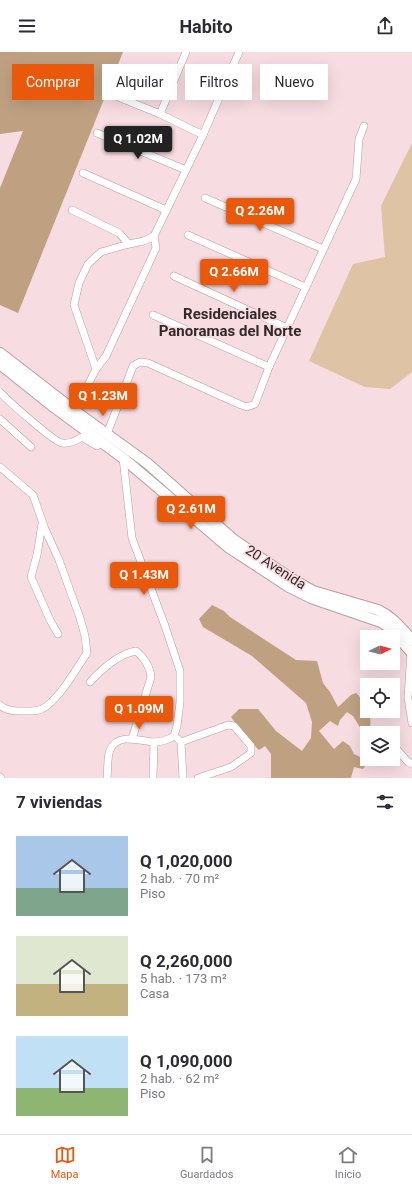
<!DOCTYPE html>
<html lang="es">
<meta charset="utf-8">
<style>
:root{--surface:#fff;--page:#f7f7f7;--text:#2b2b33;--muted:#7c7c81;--line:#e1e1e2;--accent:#ea580c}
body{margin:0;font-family:Roboto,sans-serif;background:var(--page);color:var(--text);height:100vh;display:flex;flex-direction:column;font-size:15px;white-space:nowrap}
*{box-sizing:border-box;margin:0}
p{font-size:13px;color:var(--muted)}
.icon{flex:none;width:22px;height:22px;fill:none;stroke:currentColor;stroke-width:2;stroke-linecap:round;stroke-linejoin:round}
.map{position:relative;height:726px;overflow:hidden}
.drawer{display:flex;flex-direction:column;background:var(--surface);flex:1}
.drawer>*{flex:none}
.hud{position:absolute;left:12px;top:12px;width:388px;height:36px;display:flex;gap:8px}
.needle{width:26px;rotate:84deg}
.tools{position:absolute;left:360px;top:578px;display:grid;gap:8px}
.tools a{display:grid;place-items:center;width:40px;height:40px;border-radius:0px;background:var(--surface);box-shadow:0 4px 16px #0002;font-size:20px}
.price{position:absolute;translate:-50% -34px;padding:0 9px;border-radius:4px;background:var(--accent);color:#fff;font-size:13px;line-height:26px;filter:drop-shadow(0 1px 2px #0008)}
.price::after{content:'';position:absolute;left:50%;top:24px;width:12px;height:9px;margin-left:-6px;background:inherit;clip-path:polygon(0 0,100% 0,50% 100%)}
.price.active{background:#222;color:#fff}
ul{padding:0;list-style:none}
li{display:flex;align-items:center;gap:12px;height:100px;padding:0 16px}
li span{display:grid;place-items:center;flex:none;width:112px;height:80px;border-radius:0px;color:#555}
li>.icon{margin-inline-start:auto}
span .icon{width:48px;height:48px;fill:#fffc;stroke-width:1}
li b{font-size:17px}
h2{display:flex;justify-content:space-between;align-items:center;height:48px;padding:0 16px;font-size:17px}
.tag{padding:0 14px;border-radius:0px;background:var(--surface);box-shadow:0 4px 16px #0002;font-size:14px;line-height:36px}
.tag.active{background:var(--accent);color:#fff}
header{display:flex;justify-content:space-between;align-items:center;height:52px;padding:0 16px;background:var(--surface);font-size:18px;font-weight:700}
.tabs{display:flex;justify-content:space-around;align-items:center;height:56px;border-top:1px solid var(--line);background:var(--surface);font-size:11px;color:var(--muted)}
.tabs a{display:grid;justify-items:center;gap:2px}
.tabs .active{color:var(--accent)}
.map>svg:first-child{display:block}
.green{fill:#dfc3a5}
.forest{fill:#bfa182}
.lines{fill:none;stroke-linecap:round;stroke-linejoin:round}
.street-casing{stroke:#b79ea2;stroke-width:8}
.secondary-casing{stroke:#b79ea2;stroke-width:12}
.street{stroke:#fff;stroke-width:7}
.secondary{stroke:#fff;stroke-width:10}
.labels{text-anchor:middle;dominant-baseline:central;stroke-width:3.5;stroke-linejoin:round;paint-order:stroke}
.street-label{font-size:14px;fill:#33292b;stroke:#f7dce1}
.neighbourhood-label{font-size:15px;font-weight:bold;fill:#33292b;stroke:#f7dce1}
</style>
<header><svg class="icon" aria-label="menu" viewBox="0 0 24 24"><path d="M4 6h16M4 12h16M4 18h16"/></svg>Habito<svg class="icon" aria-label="share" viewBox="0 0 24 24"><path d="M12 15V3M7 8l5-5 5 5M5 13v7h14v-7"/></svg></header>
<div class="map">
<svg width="412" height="726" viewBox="0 0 412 726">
<rect width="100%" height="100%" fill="#f7dce1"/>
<polygon class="green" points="412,91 412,320 390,337 365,335 309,309 353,212 385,205 381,154"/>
<g class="forest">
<polygon points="0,0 123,0 18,261 0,253 0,136 23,79 0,82"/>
<path d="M212 553 224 559 230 565 296 608 317 609 323 631 330 640 338 655 351 643 356 641C363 647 373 665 370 674 369 678 367 680 364 682L353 664 347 660 340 668 338 674 330 669 319 679 334 697 343 689 350 694 354 702 360 705 366 713 363 717 354 715 351 726H271V702L265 694 259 698 245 684 231 665 239 657H258L276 679 302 699 311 686 312 670 306 651 252 604 203 575 199 567Z"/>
</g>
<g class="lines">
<g class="street-casing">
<g id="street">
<polyline points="111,42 160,62 203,83"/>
<polyline points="160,62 186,0"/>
<polyline points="97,81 186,118"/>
<polyline points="83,121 166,158"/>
<polyline points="205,146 323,197"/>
<polyline points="72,158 119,181 129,192"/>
<polyline points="188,183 305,235"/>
<polyline points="174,224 287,276"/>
<polyline points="153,263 269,315"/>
<polyline points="96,317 74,253 79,231 88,212 101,200 129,192 144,189 154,184"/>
<path d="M0 340C7 348 54 390 62 391 70 392 76 389 82 385L97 394 101 390"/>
<polyline points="75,359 96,317 106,304 156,196 154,184 203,83 239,0"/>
<polyline points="0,367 31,395"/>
<polyline points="107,382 133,314 140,310 148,311 241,353 247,355 255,352 269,315 356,127 359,87 364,74"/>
<path d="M0 415 33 443 45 477 59 508 80 566 85 584 87 601C76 617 59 648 42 657 36 660 27 659 20 659 13 659 5 658 0 653"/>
<polyline points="42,472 37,503 31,525 50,568 58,582"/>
<polyline points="411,599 408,646 412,671"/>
<path d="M90 630C102 617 118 602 136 599 144 605 150 615 151 625L132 687"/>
<polyline points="178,687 181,690 183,726"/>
<polyline points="181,690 228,673 234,674 251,694 251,701 231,715 198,726"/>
<polyline points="393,693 408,710 412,712"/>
<polyline points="0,725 1,726"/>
<path d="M107 726C108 718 107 705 110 698 118 680 140 689 153 690 161 690 168 688 174 684L177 674 180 650V619L165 574 132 486 123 406"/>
<polyline points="153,726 154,690"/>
</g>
</g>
<g class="secondary-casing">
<g id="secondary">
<path d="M0 301 75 359 147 411 234 488 292 527 313 539 378 558C393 565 401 576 412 588"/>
<polyline points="0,312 55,356 123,406 228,495 289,535 311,546 381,570 389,575 412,601"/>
</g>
</g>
<use href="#street" class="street"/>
<use href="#secondary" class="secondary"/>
</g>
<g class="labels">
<g class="street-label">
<text transform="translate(276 515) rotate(33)">20 Avenida</text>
</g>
<g class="neighbourhood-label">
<text x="230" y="262">Residenciales<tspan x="230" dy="17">Panoramas del Norte</tspan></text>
</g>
</g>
</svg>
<div class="tools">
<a><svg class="needle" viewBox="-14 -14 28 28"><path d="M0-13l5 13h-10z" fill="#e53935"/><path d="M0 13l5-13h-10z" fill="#7c7c81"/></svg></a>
<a><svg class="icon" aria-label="locate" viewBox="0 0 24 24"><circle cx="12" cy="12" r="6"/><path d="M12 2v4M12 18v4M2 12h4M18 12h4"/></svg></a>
<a><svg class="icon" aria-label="layers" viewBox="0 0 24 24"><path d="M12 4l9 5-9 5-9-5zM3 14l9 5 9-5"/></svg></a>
</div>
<b class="price active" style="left:138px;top:108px">Q 1.02M</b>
<b class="price" style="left:260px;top:180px">Q 2.26M</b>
<b class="price" style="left:234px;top:241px">Q 2.66M</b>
<b class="price" style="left:103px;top:365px">Q 1.23M</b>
<b class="price" style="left:191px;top:478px">Q 2.61M</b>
<b class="price" style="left:144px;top:544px">Q 1.43M</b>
<b class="price" style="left:139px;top:678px">Q 1.09M</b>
<div class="hud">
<a class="tag active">Comprar</a>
<a class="tag">Alquilar</a>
<a class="tag">Filtros</a>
<a class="tag">Nuevo</a>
</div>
</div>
<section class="drawer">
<h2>7 viviendas<svg class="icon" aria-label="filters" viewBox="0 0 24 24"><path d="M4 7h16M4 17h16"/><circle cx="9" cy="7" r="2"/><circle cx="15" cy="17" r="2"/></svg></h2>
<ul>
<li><span style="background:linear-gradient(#a9c7e8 65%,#7fa58c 0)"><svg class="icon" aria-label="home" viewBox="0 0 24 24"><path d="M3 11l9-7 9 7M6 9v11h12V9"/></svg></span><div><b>Q 1,020,000</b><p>2 hab. · 70 m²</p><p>Piso</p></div></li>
<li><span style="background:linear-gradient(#dfe7d0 60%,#c2b280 0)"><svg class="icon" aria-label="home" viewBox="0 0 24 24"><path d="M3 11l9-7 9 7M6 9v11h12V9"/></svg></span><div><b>Q 2,260,000</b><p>5 hab. · 173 m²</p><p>Casa</p></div></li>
<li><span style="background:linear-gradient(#bfe0f5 65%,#8fb573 0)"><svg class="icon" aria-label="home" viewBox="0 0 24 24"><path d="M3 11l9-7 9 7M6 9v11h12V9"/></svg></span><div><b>Q 1,090,000</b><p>2 hab. · 62 m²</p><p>Piso</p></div></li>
</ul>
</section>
<nav class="tabs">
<a class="active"><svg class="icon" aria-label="map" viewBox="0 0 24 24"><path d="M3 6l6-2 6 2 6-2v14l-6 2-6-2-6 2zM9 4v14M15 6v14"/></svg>Mapa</a>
<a><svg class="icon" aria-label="saved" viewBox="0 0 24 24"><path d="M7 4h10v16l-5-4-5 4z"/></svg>Guardados</a>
<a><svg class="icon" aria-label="home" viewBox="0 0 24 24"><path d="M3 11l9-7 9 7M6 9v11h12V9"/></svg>Inicio</a>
</nav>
